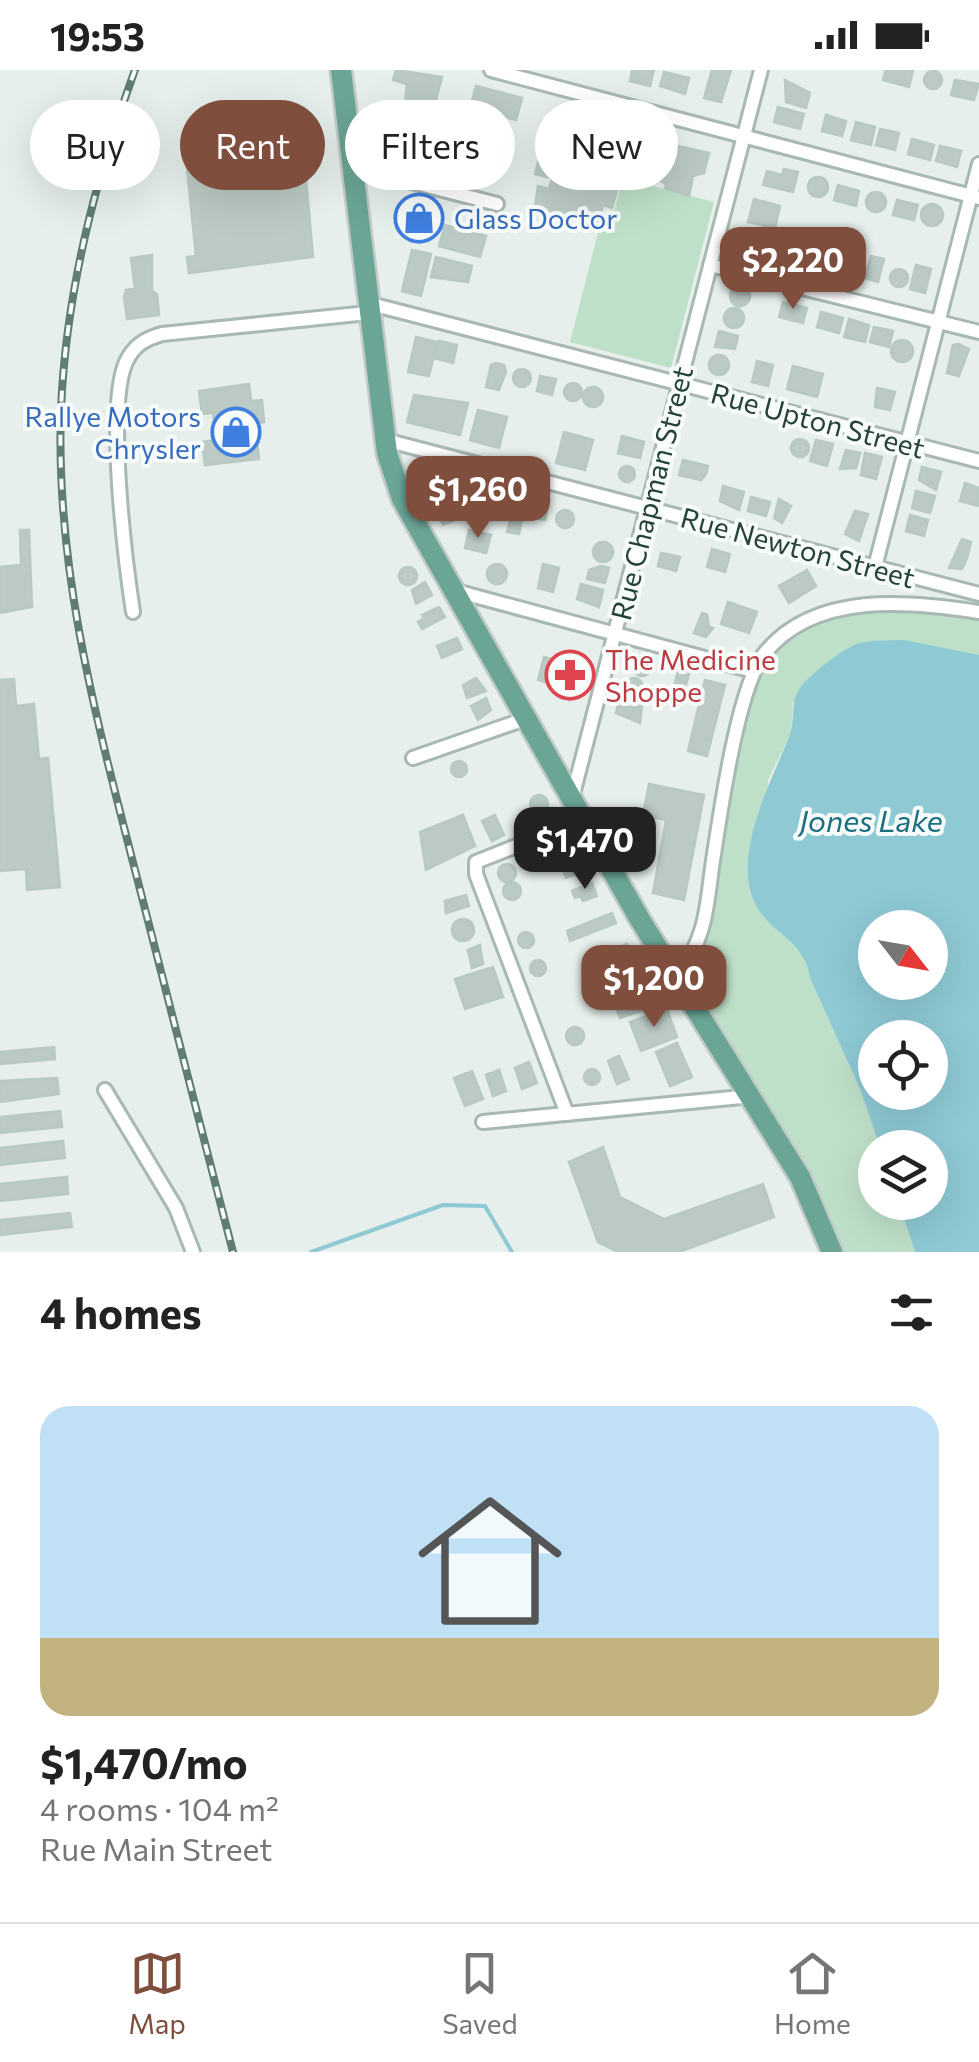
<!DOCTYPE html>
<meta charset="utf-8">
<style>
:root{--surface:#fff;--page:#f2f2f2;--text:#222;--muted:#767676;--line:#e0e0e0;--accent:#804e3d}
body{margin:0;font-family:Commissioner,sans-serif;background:var(--page);color:var(--text);height:100vh;display:flex;flex-direction:column;font-size:38px;white-space:nowrap}
*{box-sizing:border-box;margin:0}
p{font-size:32px;color:var(--muted)}
.icon{flex:none;width:55px;height:55px;fill:none;stroke:currentColor;stroke-width:2;stroke-linecap:round;stroke-linejoin:round}
.map{position:relative;height:1182px;overflow:hidden}
.details{display:flex;flex-direction:column;background:var(--surface);flex:1}
.details>*{flex:none}
.hud{position:absolute;left:30px;top:30px;width:920px;height:90px;display:flex;gap:20px}
.needle{width:65px;rotate:121deg}
.buttons{position:absolute;left:858px;top:840px;display:grid;gap:20px}
.buttons a{display:grid;place-items:center;width:90px;height:90px;border-radius:50%;background:var(--surface);box-shadow:0 10px 40px #0002;font-size:50px}
.price{position:absolute;translate:-50% -85px;padding:0 22px;border-radius:20px;background:var(--accent);color:#fff;font-size:32px;line-height:65px;filter:drop-shadow(0 2px 5px #0008)}
.price::after{content:'';position:absolute;left:50%;top:60px;width:30px;height:22px;margin-left:-15px;background:inherit;clip-path:polygon(0 0,100% 0,50% 100%)}
.price.current{background:#222;color:#fff}
ul{padding:0;list-style:none}
li{display:grid;align-content:center;gap:20px;height:530px;padding:0 40px}
li span{display:grid;place-items:center;height:310px;border-radius:30px;color:#555}
li>.icon{margin-inline-start:auto}
span .icon{width:180px;height:180px;fill:#fffc;stroke-width:1}
li b{font-size:42px}
h2{display:flex;justify-content:space-between;align-items:center;height:120px;padding:0 40px;font-size:42px}
.chip{padding:0 35px;border-radius:45px;background:var(--surface);box-shadow:0 10px 40px #0002;font-size:35px;line-height:90px}
.chip.current{background:var(--accent);color:#fff}
.status{display:flex;justify-content:space-between;align-items:center;height:70px;padding:0 50px;background:var(--surface);direction:ltr}
.status svg{height:28px;fill:currentColor}
.menu{display:flex;justify-content:space-around;align-items:center;height:140px;border-top:2px solid var(--line);background:var(--surface);font-size:28px;color:var(--muted)}
.menu a{display:grid;justify-items:center;gap:5px}
.menu .current{color:var(--accent)}
.map>svg:first-child{display:block}
.green{fill:#bfe0c8}
.water{fill:#8ec9d4;fill-rule:evenodd}
.lines{fill:none;stroke-linecap:round;stroke-linejoin:round}
.stream{stroke:#8ec9d4;stroke-width:4}
.building{fill:#bbcac4;stroke:#b8c9c2;stroke-width:2.5}
.street-casing{stroke:#a8b8b2;stroke-width:18}
.primary-casing{stroke:#c2cac8;stroke-width:25}
.street{stroke:#fff;stroke-width:12}
.primary{stroke:#6aa596;stroke-width:20}
.rail-casing{stroke:#5f7d75;stroke-width:8}
.rail{stroke:#f7fbf9;stroke-width:4;stroke-dasharray:11;stroke-linecap:butt}
.labels{text-anchor:middle;dominant-baseline:central;stroke-width:8;stroke-linejoin:round;paint-order:stroke}
.shop-label{font-size:28px;fill:#366cbe;stroke:#f7fbf9;text-anchor:start}
.street-label{font-size:28px;fill:#24423a;stroke:#f7fbf9}
.health-label{font-size:28px;fill:#be3a42;stroke:#f7fbf9;text-anchor:start}
.water-label{font-size:30px;font-style:italic;fill:#1c6f80;stroke:#f7fbf9}
</style>
<div class="status"><b>19:53</b><svg viewBox="0 0 49 12"><path d="M0 12V9h3v3zM5 12V6h3v6zM10 12V3h3v9zM15 12V0h3v12zM26 1h20v11H26zM47 4h2v5h-2z"/></svg></div>
<div class="map">
<svg width="979" height="1182" viewBox="0 0 979 1182">
<rect width="100%" height="100%" fill="#e6efeb"/>
<g class="green">
<polygon points="623,108 714,132 671,298 570,272 601,151 611,153"/>
<polygon points="887,533 979,542 979,585 793,633 791,663 768,710 763,846 808,889 810,908 860,1019 880,1077 875,1078 875,1132 899,1133 915,1182 832,1182 678,906 698,878 746,629 764,584 818,545"/>
</g>
<path class="water" d="M904 570 979 585V1182H915L899 1133 930 1132V1078L880 1077 860 1019 810 908C805 868 766 863 753 829 734 780 771 712 789 667 796 651 789 630 802 615 813 603 842 579 857 574 871 569 890 571 904 570ZM875 858H930V912H875ZM875 968H930V1022H875Z"/>
<g class="lines">
<polyline class="stream" points="311,1182 443,1135 485,1136 512,1182"/>
</g>
<g class="building">
<polygon points="396,0 442,7 429,56 403,49 407,14 393,10"/>
<polygon points="632,0 654,0 650,16 630,11"/>
<polygon points="712,0 731,0 721,32 704,28"/>
<polygon points="886,0 913,0 909,17 883,10"/>
<circle cx="933" cy="10" r="9"/>
<polygon points="664,2 689,8 685,24 660,16"/>
<polygon points="785,10 810,23 806,38 786,32"/>
<polygon points="955,10 979,14 974,30 951,25"/>
<polygon points="476,16 522,28 516,50 470,38"/>
<polygon points="778,37 804,44 800,59 774,52"/>
<polygon points="826,45 846,51 842,66 822,61"/>
<polygon points="598,52 611,61 709,83 704,103 693,106 689,126 665,118 666,114 653,107 646,105 645,111 612,102 609,114 618,117 612,138 603,135 598,155 535,137 538,116 549,119 552,108 535,104 545,65 556,68 558,61 567,63 575,56"/>
<polygon points="856,52 875,57 871,75 851,70"/>
<polygon points="880,59 899,63 895,80 876,75"/>
<polygon points="912,69 934,75 930,90 908,84"/>
<polygon points="238,76 240,82 303,76 313,187 189,203 187,187 196,186 186,88 193,80"/>
<polygon points="940,76 961,81 957,97 936,91"/>
<circle cx="448" cy="89" r="8"/>
<circle cx="471" cy="93" r="10"/>
<polygon points="784,99 798,102 793,122 763,115 767,101 782,105"/>
<circle cx="818" cy="117" r="10"/>
<polygon points="838,115 859,121 856,136 834,130"/>
<circle cx="876" cy="132" r="10"/>
<polygon points="754,129 780,136 775,158 748,152"/>
<polygon points="897,130 918,135 914,150 893,145"/>
<polygon points="410,133 436,139 430,164 403,157"/>
<circle cx="932" cy="145" r="11"/>
<polygon points="445,155 486,166 480,187 439,176"/>
<polygon points="748,164 767,169 763,183 745,178"/>
<polygon points="787,172 805,177 802,191 783,187"/>
<polygon points="815,179 833,183 830,198 811,194"/>
<polygon points="412,180 431,184 421,226 402,221"/>
<polygon points="152,185 152,221 157,224 159,245 127,249 124,227 126,220 135,219 131,188"/>
<polygon points="871,186 884,189 878,212 865,208"/>
<polygon points="436,187 472,196 468,212 431,207"/>
<polygon points="916,195 931,199 925,223 910,219"/>
<circle cx="899" cy="208" r="9"/>
<circle cx="740" cy="226" r="10"/>
<polygon points="783,232 807,238 803,253 779,247"/>
<circle cx="734" cy="248" r="10"/>
<polygon points="821,242 843,248 839,263 817,257"/>
<polygon points="849,249 869,255 865,272 844,267"/>
<polygon points="874,257 893,261 889,277 870,272"/>
<polygon points="719,261 738,266 735,279 715,277"/>
<polygon points="416,267 437,272 429,306 408,302"/>
<circle cx="902" cy="281" r="11"/>
<polygon points="439,271 457,275 453,293 434,288"/>
<polygon points="959,274 969,279 959,306 947,303 953,275"/>
<circle cx="719" cy="295" r="10"/>
<polygon points="757,291 773,295 768,316 752,312"/>
<polygon points="496,293 504,295 506,302 499,320 486,317 491,295"/>
<polygon points="793,296 823,304 817,327 787,319"/>
<circle cx="522" cy="308" r="9"/>
<polygon points="540,306 556,309 552,325 537,321"/>
<circle cx="573" cy="322" r="9"/>
<polygon points="249,314 251,331 262,330 264,352 255,354 259,389 205,395 202,372 216,370 213,343 202,344 199,321"/>
<circle cx="593" cy="327" r="10"/>
<polygon points="877,318 895,322 890,340 875,337"/>
<polygon points="414,325 468,333 460,365 407,352"/>
<polygon points="478,340 507,347 499,378 470,370"/>
<polygon points="564,362 593,370 585,400 556,393"/>
<polygon points="622,366 644,372 640,388 618,383"/>
<circle cx="800" cy="378" r="9"/>
<polygon points="816,370 833,374 827,396 810,391"/>
<polygon points="846,380 860,383 856,398 840,399"/>
<polygon points="865,383 882,387 876,409 861,405"/>
<polygon points="683,390 708,396 706,404 701,410 679,405"/>
<circle cx="627" cy="404" r="8"/>
<polygon points="922,397 941,402 936,420 919,410"/>
<polygon points="432,403 460,410 469,432 462,435 467,445 443,455 422,408"/>
<polygon points="965,413 979,418 979,436 960,431"/>
<polygon points="723,416 744,422 739,440 720,431"/>
<polygon points="916,421 935,426 930,443 912,438"/>
<polygon points="517,424 526,429 519,464 507,462"/>
<polygon points="751,427 770,432 766,446 748,441"/>
<polygon points="779,429 791,436 782,453 774,448"/>
<polygon points="530,432 548,436 545,450 526,446"/>
<circle cx="565" cy="449" r="9"/>
<polygon points="855,441 868,444 859,471 845,464"/>
<polygon points="910,445 928,450 924,466 906,461"/>
<polygon points="20,460 29,460 32,537 0,543 0,497 21,495"/>
<polygon points="469,460 491,465 486,483 465,478"/>
<polygon points="962,469 971,472 967,488 962,499 949,498"/>
<circle cx="603" cy="482" r="10"/>
<polygon points="712,479 730,484 725,502 707,497"/>
<polygon points="661,483 680,487 676,501 658,496"/>
<circle cx="497" cy="504" r="10"/>
<polygon points="543,494 559,498 553,522 538,518"/>
<polygon points="601,496 609,498 605,513 587,509 589,500"/>
<circle cx="408" cy="506" r="9"/>
<polygon points="807,500 816,516 789,533 779,516"/>
<polygon points="425,512 432,525 416,534 412,520"/>
<polygon points="581,514 603,520 599,537 577,529"/>
<polygon points="728,532 757,542 749,563 721,554"/>
<polygon points="439,537 445,547 422,559 418,552 424,548 422,545"/>
<polygon points="702,543 707,544 709,557 713,558 706,567 694,563"/>
<polygon points="457,568 462,579 442,588 437,576"/>
<polygon points="544,587 583,597 577,620 538,610"/>
<circle cx="642" cy="597" r="9"/>
<polygon points="678,601 689,604 684,622 673,620"/>
<polygon points="476,608 486,621 467,628 463,615"/>
<circle cx="634" cy="617" r="9"/>
<polygon points="14,609 16,636 34,634 39,689 48,688 60,817 27,820 26,799 0,801 0,610"/>
<polygon points="705,610 725,615 707,686 688,681"/>
<polygon points="486,628 491,640 478,650 471,636"/>
<polygon points="619,631 642,636 640,653 616,643"/>
<circle cx="459" cy="699" r="8"/>
<polygon points="649,714 704,725 684,830 653,823 666,750 643,745"/>
<circle cx="539" cy="734" r="9"/>
<polygon points="463,745 475,776 426,800 420,762"/>
<polygon points="495,745 504,765 492,771 482,751"/>
<polygon points="569,766 573,778 555,785 555,771"/>
<polygon points="581,788 585,801 566,808 561,795"/>
<circle cx="507" cy="803" r="9"/>
<circle cx="512" cy="821" r="9"/>
<polygon points="592,813 597,826 583,831 580,826 575,828 572,821"/>
<polygon points="466,825 469,836 446,843 445,831"/>
<polygon points="612,843 616,853 570,871 567,861"/>
<circle cx="463" cy="860" r="11"/>
<circle cx="526" cy="870" r="8"/>
<polygon points="627,874 638,903 605,915 594,886"/>
<polygon points="480,875 483,894 472,898 468,880"/>
<circle cx="538" cy="898" r="8"/>
<polygon points="493,897 503,927 465,939 455,909"/>
<polygon points="646,906 657,935 620,948 609,920"/>
<polygon points="667,939 677,967 641,981 630,952"/>
<circle cx="575" cy="966" r="9"/>
<polygon points="677,973 692,1007 670,1016 656,982"/>
<polygon points="54,977 55,989 0,994 0,982"/>
<polygon points="619,986 629,1009 617,1014 608,991"/>
<polygon points="529,992 537,1013 522,1019 515,998"/>
<circle cx="592" cy="1007" r="8"/>
<polygon points="499,1000 506,1021 493,1026 486,1005"/>
<polygon points="472,1001 483,1029 465,1036 454,1008"/>
<polygon points="57,1008 59,1024 0,1032 0,1011"/>
<polygon points="60,1041 62,1057 0,1063 0,1047"/>
<polygon points="63,1071 65,1088 0,1095 0,1078"/>
<polygon points="603,1077 620,1127 664,1149 763,1114 774,1147 679,1182 618,1182 598,1172 569,1092"/>
<polygon points="67,1107 68,1124 0,1131 0,1114"/>
<polygon points="70,1143 72,1157 0,1165 0,1150"/>
</g>
<g class="lines">
<g class="street-casing">
<g id="street">
<polyline points="491,0 979,128"/>
<polyline points="350,96 497,134"/>
<polyline points="710,195 979,262"/>
<polyline points="367,233 979,391"/>
<polyline points="385,370 979,524"/>
<polyline points="875,497 979,94"/>
<polyline points="452,520 753,601"/>
<path d="M133 542C125 489 106 337 126 292 134 275 145 269 162 264L368 243"/>
<polyline points="413,688 525,649"/>
<polyline points="572,728 761,0"/>
<path d="M678 906C709 862 706 835 714 784 721 739 738 618 764 584 814 521 909 531 979 542"/>
<polyline points="105,1020 176,1138 193,1182"/>
<polyline points="567,1044 476,804 476,792 582,750"/>
<polyline points="483,1052 752,1026"/>
</g>
</g>
<g class="primary-casing">
<polyline id="primary" points="341,0 387,383 402,429 639,848 800,1107 832,1182"/>
</g>
<use href="#street" class="street"/>
<use href="#primary" class="primary"/>
<g class="rail-casing">
<path id="rail" d="M135 0C95 110 66 222 61 339 55 498 96 648 135 800 168 928 200 1055 233 1182"/>
</g>
<use href="#rail" class="rail"/>
</g>
<defs>
<g id="shop-ring" transform="scale(2.5)"><circle r="9.5" fill="#f7fbf9" stroke="#3f7fe0" stroke-width="1.5"/><path d="M-5-2.5h2.3a2.7 3.5 0 0 1 5.4 0H5L5.5 6h-11ZM-1.5-2.5h3a1.5 2.3 0 0 0-3 0Z" fill="#3f7fe0"/></g>
<g id="pharmacy-ring" transform="scale(2.5)"><circle r="9.5" fill="#f7fbf9" stroke="#e0444e" stroke-width="1.5"/><path d="M-2-6h4v4h4v4h-4v4h-4v-4h-4v-4h4Z" fill="#e0444e"/></g>
</defs>
<g fill-rule="evenodd">
<use href="#shop-ring" x="419" y="148"/>
<use href="#shop-ring" x="236" y="362"/>
<use href="#pharmacy-ring" x="570" y="605"/>
</g>
<g class="labels">
<g class="shop-label">
<text x="454" y="148">Glass Doctor</text>
<text x="201" y="346" text-anchor="end">Rallye Motors<tspan x="201" dy="32">Chrysler</tspan></text>
</g>
<g class="street-label">
<text transform="translate(818 350) rotate(15)">Rue Upton Street</text>
<text transform="translate(651 423) rotate(-76)">Rue Chapman Street</text>
<text transform="translate(798 477) rotate(15)">Rue Newton Street</text>
</g>
<g class="health-label">
<text x="605" y="589">The Medicine<tspan x="605" dy="32">Shoppe</tspan></text>
</g>
<g class="water-label">
<text x="871" y="749">Jones Lake</text>
</g>
</g>
</svg>
<div class="buttons">
<a><svg class="needle" viewBox="-14 -14 28 28"><path d="M0-13l5 13h-10z" fill="#e53935"/><path d="M0 13l5-13h-10z" fill="#767676"/></svg></a>
<a><svg class="icon" aria-label="locate" viewBox="0 0 24 24"><circle cx="12" cy="12" r="6"/><path d="M12 2v4M12 18v4M2 12h4M18 12h4"/></svg></a>
<a><svg class="icon" aria-label="layers" viewBox="0 0 24 24"><path d="M12 4l9 5-9 5-9-5zM3 14l9 5 9-5"/></svg></a>
</div>
<b class="price" style="left:793px;top:242px">$2,220</b>
<b class="price" style="left:478px;top:471px">$1,260</b>
<b class="price current" style="left:585px;top:822px">$1,470</b>
<b class="price" style="left:654px;top:960px">$1,200</b>
<div class="hud">
<a class="chip">Buy</a>
<a class="chip current">Rent</a>
<a class="chip">Filters</a>
<a class="chip">New</a>
</div>
</div>
<section class="details">
<h2>4 homes<svg class="icon" aria-label="filters" viewBox="0 0 24 24"><path d="M4 7h16M4 17h16"/><circle cx="9" cy="7" r="2"/><circle cx="15" cy="17" r="2"/></svg></h2>
<ul>
<li><span style="background:linear-gradient(#bfe0f5 75%,#c2b280 0)"><svg class="icon" aria-label="home" viewBox="0 0 24 24"><path d="M3 11l9-7 9 7M6 9v11h12V9"/></svg></span><div><b>$1,470/mo</b><p>4 rooms · 104 m²</p><p>Rue Main Street</p></div></li>
</ul>
</section>
<nav class="menu">
<a class="current"><svg class="icon" aria-label="map" viewBox="0 0 24 24"><path d="M3 6l6-2 6 2 6-2v14l-6 2-6-2-6 2zM9 4v14M15 6v14"/></svg>Map</a>
<a><svg class="icon" aria-label="saved" viewBox="0 0 24 24"><path d="M7 4h10v16l-5-4-5 4z"/></svg>Saved</a>
<a><svg class="icon" aria-label="home" viewBox="0 0 24 24"><path d="M3 11l9-7 9 7M6 9v11h12V9"/></svg>Home</a>
</nav>
